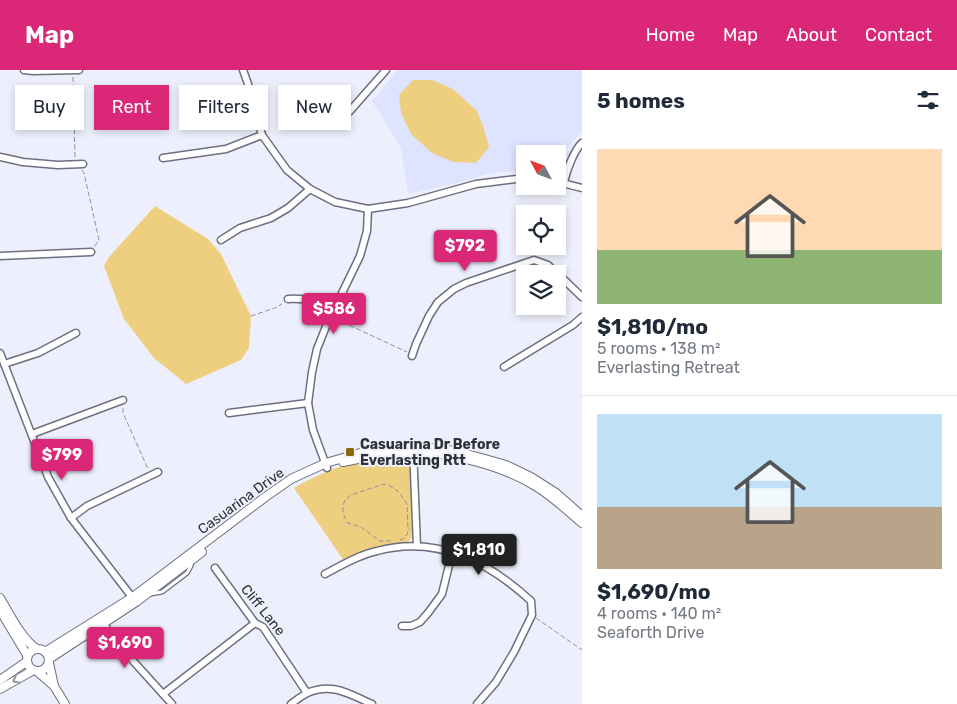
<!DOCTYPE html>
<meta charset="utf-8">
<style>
:root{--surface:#fff;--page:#f2f2f3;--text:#1f2937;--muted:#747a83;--line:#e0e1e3;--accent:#db2777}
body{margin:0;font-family:Rubik,sans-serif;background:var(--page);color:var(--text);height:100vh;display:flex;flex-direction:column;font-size:19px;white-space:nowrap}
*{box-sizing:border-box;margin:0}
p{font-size:16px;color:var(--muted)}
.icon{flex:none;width:28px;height:28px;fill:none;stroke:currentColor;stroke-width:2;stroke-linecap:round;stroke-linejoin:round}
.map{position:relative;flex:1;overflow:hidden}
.drawer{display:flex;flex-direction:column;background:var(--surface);width:375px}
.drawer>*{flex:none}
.banner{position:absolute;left:15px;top:15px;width:475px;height:45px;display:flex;gap:10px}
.needle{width:32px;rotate:311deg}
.fabs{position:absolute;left:516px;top:75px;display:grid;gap:10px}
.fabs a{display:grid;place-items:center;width:50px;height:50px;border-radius:0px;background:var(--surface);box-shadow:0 2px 8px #0003;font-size:25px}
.price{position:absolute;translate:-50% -42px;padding:0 11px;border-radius:5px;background:var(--accent);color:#fff;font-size:16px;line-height:32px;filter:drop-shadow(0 1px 2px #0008)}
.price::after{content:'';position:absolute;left:50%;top:30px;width:15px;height:11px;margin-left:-8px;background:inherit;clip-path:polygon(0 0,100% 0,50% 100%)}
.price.active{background:#222;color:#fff}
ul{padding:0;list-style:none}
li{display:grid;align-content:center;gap:10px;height:265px;padding:0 15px}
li+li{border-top:1px solid var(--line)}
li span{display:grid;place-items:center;height:155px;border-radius:0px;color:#555}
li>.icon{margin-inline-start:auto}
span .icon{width:90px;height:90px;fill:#fffc;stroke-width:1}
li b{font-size:21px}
h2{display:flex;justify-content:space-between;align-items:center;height:60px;padding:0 15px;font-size:21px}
.pill{padding:0 18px;border-radius:0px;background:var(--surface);box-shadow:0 2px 8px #0003;font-size:18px;line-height:45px}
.pill.active{background:var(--accent);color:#fff}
header{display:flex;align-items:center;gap:30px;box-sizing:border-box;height:70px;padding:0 25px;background:var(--accent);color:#fff}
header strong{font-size:24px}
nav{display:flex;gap:28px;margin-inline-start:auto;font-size:18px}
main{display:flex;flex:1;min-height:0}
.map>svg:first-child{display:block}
.built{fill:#dee4ff}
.green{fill:#eecf80}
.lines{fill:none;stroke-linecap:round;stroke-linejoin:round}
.service-casing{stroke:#6c6f80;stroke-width:5.5}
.minor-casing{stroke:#6c6f80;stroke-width:9}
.tertiary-casing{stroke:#6c6f80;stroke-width:10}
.path{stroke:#8f929b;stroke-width:1;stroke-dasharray:5 2.5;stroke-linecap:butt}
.service{stroke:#fff;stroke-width:3}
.minor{stroke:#fff;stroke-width:6}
.tertiary{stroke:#fff;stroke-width:8}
.oneway{stroke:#97989c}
.poi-dot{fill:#886b08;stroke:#edf0fc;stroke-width:2}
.labels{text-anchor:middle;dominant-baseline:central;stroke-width:4;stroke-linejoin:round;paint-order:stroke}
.poi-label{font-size:14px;font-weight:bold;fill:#2f3138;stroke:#edf0fc;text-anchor:start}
.street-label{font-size:14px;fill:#2f3138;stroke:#edf0fc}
</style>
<header>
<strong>Map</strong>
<nav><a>Home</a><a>Map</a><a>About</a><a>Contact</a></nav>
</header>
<main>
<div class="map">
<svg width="582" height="634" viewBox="0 0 582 634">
<rect width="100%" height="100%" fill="#edf0fc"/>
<polygon class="built" points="398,0 582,0 582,62 565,80 558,102 558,84 525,84 525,101 490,103 461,112 408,124 401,78 372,31"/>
<g class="green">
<polygon points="413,10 432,10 453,19 477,41 484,59 489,77 476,93 453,92 432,83 411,64 401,43 399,25"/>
<polygon points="155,136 208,169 221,184 251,246 249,278 241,290 186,314 154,288 124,249 104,196 109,187"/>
<path d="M405 386 411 393 412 467 408 472 400 475 385 476 363 482 344 491 294 418C318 404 346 392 374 388 384 386 395 387 405 386Z"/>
</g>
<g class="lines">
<g class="service-casing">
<polyline id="service" points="150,524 162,522 187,503 191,496 192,492"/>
</g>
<g class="minor-casing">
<g id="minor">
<polyline points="24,0 33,1 79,0"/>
<polyline points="243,0 248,14 262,65 287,100 310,119 335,132 368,139 408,133 476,114 525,108"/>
<polyline points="349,42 386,0"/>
<polyline points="0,87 23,92 58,95 83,94"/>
<polyline points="163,88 226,79 262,65"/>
<polyline points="558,112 582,118"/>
<path d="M564 113C566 102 574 80 582 73"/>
<polyline points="221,170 240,158 271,148 288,138 310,119"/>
<polyline points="0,186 91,182"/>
<polyline points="558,204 582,227"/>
<path d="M288 229C305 228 319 231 335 238"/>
<polyline points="0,283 48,407 71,448 135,531"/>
<polyline points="412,286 416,274 429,246 438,232 454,219 466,213 534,190 548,195 557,204"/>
<polyline points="4,294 38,283 76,263"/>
<polyline points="504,297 573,255 582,247"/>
<polyline points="229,343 308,333"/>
<polyline points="32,364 123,330"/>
<polyline points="413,378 417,476"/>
<polyline points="327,398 313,360 308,333 312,302 317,279 327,254 360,186 367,161 368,139"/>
<polyline points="71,448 87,436 158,402"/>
<polyline points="215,498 255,553 263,557 307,623"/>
<path d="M325 504C342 495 359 485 377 481 437 465 489 492 531 531L532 545 514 582 496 612 477 634"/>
<polyline points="101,551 134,592 172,634"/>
<polyline points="402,556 411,556 420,552 428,543 442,524 452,483"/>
<polyline points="163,624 255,553"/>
<path d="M291 634C296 630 302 626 307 623 332 612 349 624 372 634"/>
</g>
</g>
<g class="tertiary-casing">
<g id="tertiary">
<path d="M343 392C366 387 389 383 412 382 451 382 504 396 537 417 553 427 567 440 582 453"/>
<path d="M0 528C9 543 22 570 37 579"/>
<polyline points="0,540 27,585"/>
<circle cx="38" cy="590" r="11"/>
<polyline points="45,582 133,527 264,428 291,409 326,393 360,383 385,379 424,377 455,381 485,389 506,395 531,407 556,423 582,446"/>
<polyline points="49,589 136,532 202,482"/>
<polyline points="49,593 54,616"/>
<polyline points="38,602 54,616 65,634"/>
<polyline points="0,610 26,592"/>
<polyline points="0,619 32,601"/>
</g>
</g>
<g class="path">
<polyline points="73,7 75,88"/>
<polyline points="82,100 84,103 99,170 94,177"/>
<polyline points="251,246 275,238 282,234"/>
<polyline points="336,249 407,282"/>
<polyline points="123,338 123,343 148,399"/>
<path d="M400 470C406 468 408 465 408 459"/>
<polyline points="391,471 380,471 361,457 348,453 344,446 343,440 343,435 345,430 351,425 384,414 390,416 398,421 407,434 408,459 410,459"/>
<polyline points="536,548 582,580"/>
</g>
<use href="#service" class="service"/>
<use href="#minor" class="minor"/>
<use href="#tertiary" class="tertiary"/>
</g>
<defs><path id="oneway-chevron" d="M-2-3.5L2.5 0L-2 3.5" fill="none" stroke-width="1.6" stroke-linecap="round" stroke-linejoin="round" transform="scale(1.25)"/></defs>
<use class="oneway" href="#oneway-chevron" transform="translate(16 610) rotate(151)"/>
<rect class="poi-dot" x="345" y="377" width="10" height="10" rx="2.5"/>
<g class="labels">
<g class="poi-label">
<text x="360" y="374">Casuarina Dr Before<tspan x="360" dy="16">Everlasting Rtt</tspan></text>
</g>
<g class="street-label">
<text transform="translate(241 431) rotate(-36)">Casuarina Drive</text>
<text transform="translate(263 540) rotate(51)">Cliff Lane</text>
</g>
</g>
</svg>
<div class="fabs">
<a><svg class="needle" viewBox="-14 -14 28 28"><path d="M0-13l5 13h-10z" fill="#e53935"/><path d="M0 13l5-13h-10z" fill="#747a83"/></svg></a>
<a><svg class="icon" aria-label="locate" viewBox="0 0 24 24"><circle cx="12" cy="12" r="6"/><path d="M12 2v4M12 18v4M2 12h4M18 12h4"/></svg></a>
<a><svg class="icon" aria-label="layers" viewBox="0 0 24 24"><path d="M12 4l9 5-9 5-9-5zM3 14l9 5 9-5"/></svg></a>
</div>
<b class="price" style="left:465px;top:202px">$792</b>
<b class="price" style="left:334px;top:265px">$586</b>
<b class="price" style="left:62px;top:411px">$799</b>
<b class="price active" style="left:479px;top:506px">$1,810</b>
<b class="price" style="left:125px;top:599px">$1,690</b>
<div class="banner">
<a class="pill">Buy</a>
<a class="pill active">Rent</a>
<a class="pill">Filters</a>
<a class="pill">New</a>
</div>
</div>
<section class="drawer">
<h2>5 homes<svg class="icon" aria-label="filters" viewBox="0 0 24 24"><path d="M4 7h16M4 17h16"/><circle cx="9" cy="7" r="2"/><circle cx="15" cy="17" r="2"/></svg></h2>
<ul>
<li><span style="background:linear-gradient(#ffd9b3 65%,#8fb573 0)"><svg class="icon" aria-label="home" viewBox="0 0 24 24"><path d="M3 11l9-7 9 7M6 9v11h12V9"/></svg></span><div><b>$1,810/mo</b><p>5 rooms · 138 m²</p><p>Everlasting Retreat</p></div></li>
<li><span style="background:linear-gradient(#bfe0f5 60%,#b9a48a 0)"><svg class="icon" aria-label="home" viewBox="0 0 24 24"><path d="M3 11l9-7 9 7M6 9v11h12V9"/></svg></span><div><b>$1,690/mo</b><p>4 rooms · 140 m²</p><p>Seaforth Drive</p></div></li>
</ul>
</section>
</main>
